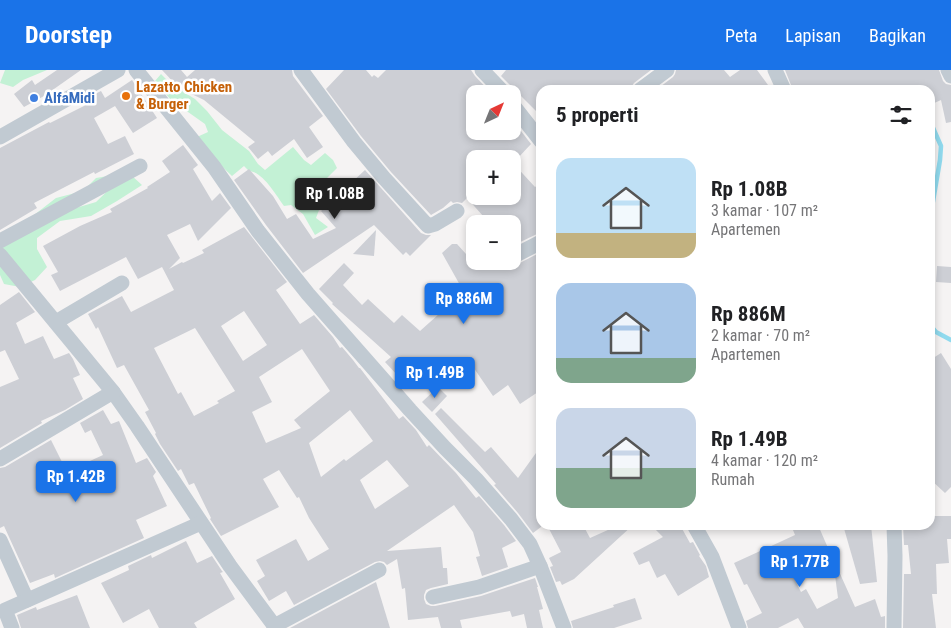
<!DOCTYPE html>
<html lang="id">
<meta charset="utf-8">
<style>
:root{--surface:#fff;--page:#f6f6f6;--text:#202124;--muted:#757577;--accent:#1a73e8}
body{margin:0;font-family:"Roboto Condensed",sans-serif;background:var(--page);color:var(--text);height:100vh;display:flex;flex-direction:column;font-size:19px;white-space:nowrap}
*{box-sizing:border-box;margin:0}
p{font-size:16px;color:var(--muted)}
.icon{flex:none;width:28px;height:28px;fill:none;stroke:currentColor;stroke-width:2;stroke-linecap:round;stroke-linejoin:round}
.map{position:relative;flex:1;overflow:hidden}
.side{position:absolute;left:536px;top:15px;width:399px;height:445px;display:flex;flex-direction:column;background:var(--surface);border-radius:15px;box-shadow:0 2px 8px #0003}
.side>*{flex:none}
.needle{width:32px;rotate:43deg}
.tools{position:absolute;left:466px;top:15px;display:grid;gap:10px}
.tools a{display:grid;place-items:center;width:55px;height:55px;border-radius:10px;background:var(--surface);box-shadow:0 2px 8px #0003;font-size:25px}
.price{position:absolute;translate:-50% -42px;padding:0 11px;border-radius:5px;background:var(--accent);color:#fff;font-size:16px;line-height:32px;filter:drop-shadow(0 1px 2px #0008)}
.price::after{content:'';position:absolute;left:50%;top:30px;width:15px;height:11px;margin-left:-8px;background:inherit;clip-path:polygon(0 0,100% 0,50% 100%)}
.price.on{background:#222;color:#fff}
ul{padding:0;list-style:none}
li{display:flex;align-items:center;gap:15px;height:125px;padding:0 20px}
li span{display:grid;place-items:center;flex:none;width:140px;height:100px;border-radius:15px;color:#555}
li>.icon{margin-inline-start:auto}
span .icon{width:60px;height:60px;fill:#fffc;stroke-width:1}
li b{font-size:21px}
h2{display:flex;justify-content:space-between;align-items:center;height:60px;padding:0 20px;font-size:21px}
header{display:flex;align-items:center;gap:30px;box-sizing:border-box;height:70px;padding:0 25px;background:var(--accent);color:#fff}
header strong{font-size:24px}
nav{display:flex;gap:28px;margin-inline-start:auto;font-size:18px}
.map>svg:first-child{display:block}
.green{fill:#c3f1d5}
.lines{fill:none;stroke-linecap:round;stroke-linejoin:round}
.stream{stroke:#90daee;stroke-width:4.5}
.building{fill:#cdcfd5;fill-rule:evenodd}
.minor{stroke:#c1cad2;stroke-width:15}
.food-dot{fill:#e8710a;stroke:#fff;stroke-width:2}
.shop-dot{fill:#3f7fe0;stroke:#fff;stroke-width:2}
.labels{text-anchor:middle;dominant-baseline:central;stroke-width:5;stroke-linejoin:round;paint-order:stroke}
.food-label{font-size:15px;font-weight:bold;fill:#c56008;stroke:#fff;text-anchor:start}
.shop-label{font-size:15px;font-weight:bold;fill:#366cbe;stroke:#fff;text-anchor:start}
</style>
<header>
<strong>Doorstep</strong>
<nav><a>Peta</a><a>Lapisan</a><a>Bagikan</a></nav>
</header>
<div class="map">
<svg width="951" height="558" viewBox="0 0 951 558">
<rect width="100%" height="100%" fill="#f5f3f3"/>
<g class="green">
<polygon points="5,0 47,0 23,10 13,17 0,13"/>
<path d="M161 4 172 15 195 29 207 41 222 60 249 81 258 94 265 100 293 77 304 90 311 95 325 83 333 90 337 98 325 110 324 127 316 148 328 157 315 165 303 144 291 135 284 136C276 125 263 102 249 101L244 96 232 106 213 88 197 67 208 62 205 54 171 30 155 11Z"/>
<polygon points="124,105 132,106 142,115 117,131 91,146 60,151 37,168 37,179 47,197 35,210 20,217 4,214 0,205 0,165 25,152 56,128 83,121 96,108 108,106 69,140 96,132"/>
</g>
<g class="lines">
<g class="stream">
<polyline points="930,51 941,76 940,90 930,149"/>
<polyline points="930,255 936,262 951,270"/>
</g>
</g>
<g class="building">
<polygon points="57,0 81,0 44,26 24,37 14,24 32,10 35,15"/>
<polygon points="162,0 181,0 187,7 195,0 292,0 293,6 323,46 309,57 323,77 307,88 294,69 272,86 268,81 258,89 248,77 255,72 204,30 175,16 176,15"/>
<polygon points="344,0 366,0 372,7 374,5 378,8 386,0 471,0 475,6 492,24 475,24 475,61 521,61 531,74 517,89 475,89 475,126 512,126 512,92 535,117 541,113 541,163 537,164 512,176 512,158 521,154 475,154 483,146 467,128 462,133 457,132 453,133 451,131 443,138 431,145 391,102 361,66 326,19"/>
<polygon points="506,0 651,0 634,13 632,16 631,20 541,20 541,46 501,6"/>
<polygon points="676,0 724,0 730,7 740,0 757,0 768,15 761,20 710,20 706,16 700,20 656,20 673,7 675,4"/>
<polygon points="785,0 939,0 943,11 946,14 951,15 951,52 946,53 941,30 932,34 930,20 793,20"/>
<polygon points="132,10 157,48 133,63 115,36 94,48 108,74 125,66 134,84 95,104 94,102 34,133 37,138 0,160 0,78 49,52 50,53 92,32 89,27 101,21 105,28"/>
<path d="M183 75 198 95 193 99 212 131 220 123 231 138 198 171 190 154 167 165 180 188 169 199 182 192 183 193 204 183 202 180 244 157 287 212 276 220 300 254 314 245 333 267 340 278 342 277 353 290 359 298H360L399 349 403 346 416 360 427 377 429 375 456 403 476 428 479 426 504 455 516 471 502 478 508 497 482 506 476 487 480 486 473 462 454 435 387 481 441 477 443 498H447L448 514 431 518 426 520 424 525V529L426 534 431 536H435L481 526 535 508 538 517H537L543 539 539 540 543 558H527L524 544 512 547 510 541 460 550 462 558H441L438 547 408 550 405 518 402 519 397 489 387 495 384 492 380 491 375 492 294 535 286 521 269 531 257 511 265 506 256 490 296 469 308 491 329 479 309 448 299 427 297 428 279 400 263 409 279 437 221 466 210 449 211 448 194 413 189 415 181 399 178 401 160 374 155 364 156 363 145 342 149 340 124 295 117 298 98 257 96 259 88 244 122 226 131 242 174 220 162 197 138 209 126 187 60 221 51 205 58 202 43 176 80 156 112 142 110 139 148 118 147 117 170 102 162 91ZM244 241 267 275 243 291 221 256ZM195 258 235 321 217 331 219 333 194 346 181 322 178 324 154 278ZM302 279 330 321 294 350 301 358 266 373 252 342 272 332 259 307ZM350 340 373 371 346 391 344 389 321 407 309 373ZM387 390 409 416 375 439 360 410Z"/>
<polygon points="249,99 273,126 287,149 296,144 313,169 336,158 321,141 365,100 421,163 426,165 431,165 410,186 406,182 403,185 374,155 303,203 266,155 234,110"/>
<polygon points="376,160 374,186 353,184"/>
<polygon points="452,174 457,174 466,184 475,179 475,191 504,191 507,195 511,196 516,195 541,182 541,320 520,334 508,315 493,326 467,288 427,318 411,295 399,307 385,292 391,287 332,234 333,233 319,219 344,193 354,203 343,215 362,235 368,229 394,253 402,245 420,261 439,244 437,241 465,224 442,183"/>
<polygon points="937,196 951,197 951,213 936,212"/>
<polygon points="19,222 35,242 16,253 25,274 43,266 54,289 69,283 73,289 80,305 73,308 83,329 65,340 41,351 42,353 0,378 0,317 19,309 5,280 0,282 0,235"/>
<polygon points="941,283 951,299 951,417 945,423 930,409 930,290"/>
<polygon points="438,317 447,326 432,342 422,332"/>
<polygon points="441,338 485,382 491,377 518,408 541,376 541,457 533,463 518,443 494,415 496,414 435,344"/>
<polygon points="103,340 111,354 119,351 136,393 147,388 156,402 153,406 167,436 136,450 144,468 55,508 54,504 30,513 4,456 0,458 0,398 5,397 51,370 64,396 65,396 68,401 103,385 91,360 85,363 80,353"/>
<polygon points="930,446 951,446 951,469 947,469 949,493 936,494 937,524 932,524 936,558 903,558 904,504 911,504 908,475 904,475 903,455 930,455"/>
<polygon points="547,455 583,455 590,468 619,455 633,455 574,509 562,515 560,511 556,512 550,497 553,496 549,488 561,482"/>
<polygon points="651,455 680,455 690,473 693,472 700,485 699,486 706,496 709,507 678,526 665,504 657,508 649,491 639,495 633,483 663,467"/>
<polygon points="791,455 818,455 828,478 788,496 801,522 806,519 817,539 838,528 834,498 837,497 855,537 875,529 881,547 885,546 885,558 804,558 798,548 778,558 748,558 746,551 762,543 747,514 744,515 734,493 795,465"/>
<polygon points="843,455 871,455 877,512 860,514"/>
<polygon points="186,471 197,493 212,486 222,501 223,502 220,503 235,529 194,553 197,558 159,558 149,539 123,553 101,513 129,500 128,496 151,485 152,488"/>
<polygon points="376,512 390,558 290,558"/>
<polygon points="77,525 90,558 21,558 17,545 36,537 37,540"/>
<polygon points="635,528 642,549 614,558 573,558 571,551 614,537 613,535"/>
</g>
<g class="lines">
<g class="minor">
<polyline points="136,0 214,97 258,161 308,224 410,340 445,378 476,409 511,449 530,474 540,496 564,558"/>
<polyline points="301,0 354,72 384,108 426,154 428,156 435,154 457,141"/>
<polyline points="482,0 505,24"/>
<polyline points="775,0 784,20"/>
<polyline points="948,0 951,6"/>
<polyline points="640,20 667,0"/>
<polyline points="512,34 541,71"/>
<polyline points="0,67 118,0"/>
<polyline points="0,171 140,96"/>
<polyline points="0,185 113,322 137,356 230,496 276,558"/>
<polyline points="512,187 541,172"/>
<polyline points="56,252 122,213"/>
<polyline points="0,389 113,322"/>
<polyline points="694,455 712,487 739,558"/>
<polyline points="0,470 27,530"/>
<polyline points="433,527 479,517 540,496"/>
<polyline points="274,556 379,500"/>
<polyline points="12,558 5,540 201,453"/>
<polyline points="894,558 895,486 894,455"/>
</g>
</g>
<circle class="food-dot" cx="126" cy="26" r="5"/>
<circle class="shop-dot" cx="34" cy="28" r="5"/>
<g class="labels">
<g class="food-label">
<text x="136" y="17">Lazatto Chicken<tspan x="136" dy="17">&amp; Burger</tspan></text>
</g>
<g class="shop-label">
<text x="44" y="28">AlfaMidi</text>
</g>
</g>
</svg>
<div class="tools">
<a><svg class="needle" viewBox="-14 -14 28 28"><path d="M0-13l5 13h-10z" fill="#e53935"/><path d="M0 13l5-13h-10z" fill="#757577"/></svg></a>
<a>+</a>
<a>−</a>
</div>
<b class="price on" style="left:335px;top:150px">Rp 1.08B</b>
<b class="price" style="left:464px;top:255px">Rp 886M</b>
<b class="price" style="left:435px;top:329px">Rp 1.49B</b>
<b class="price" style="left:76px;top:433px">Rp 1.42B</b>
<b class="price" style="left:800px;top:518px">Rp 1.77B</b>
<section class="side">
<h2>5 properti<svg class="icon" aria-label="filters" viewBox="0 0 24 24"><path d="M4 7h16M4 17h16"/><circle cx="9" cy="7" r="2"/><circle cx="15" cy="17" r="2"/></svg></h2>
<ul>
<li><span style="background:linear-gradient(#bfe0f5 75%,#c2b280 0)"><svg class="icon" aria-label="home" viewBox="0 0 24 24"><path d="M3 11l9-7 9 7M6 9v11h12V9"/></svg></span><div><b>Rp 1.08B</b><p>3 kamar · 107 m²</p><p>Apartemen</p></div></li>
<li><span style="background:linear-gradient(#a9c7e8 75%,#7fa58c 0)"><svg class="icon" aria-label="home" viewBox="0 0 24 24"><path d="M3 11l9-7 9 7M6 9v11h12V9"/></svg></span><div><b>Rp 886M</b><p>2 kamar · 70 m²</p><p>Apartemen</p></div></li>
<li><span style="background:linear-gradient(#c9d6e8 60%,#7fa58c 0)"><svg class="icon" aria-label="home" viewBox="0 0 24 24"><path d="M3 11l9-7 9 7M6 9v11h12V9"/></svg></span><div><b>Rp 1.49B</b><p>4 kamar · 120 m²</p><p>Rumah</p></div></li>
</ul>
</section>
</div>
